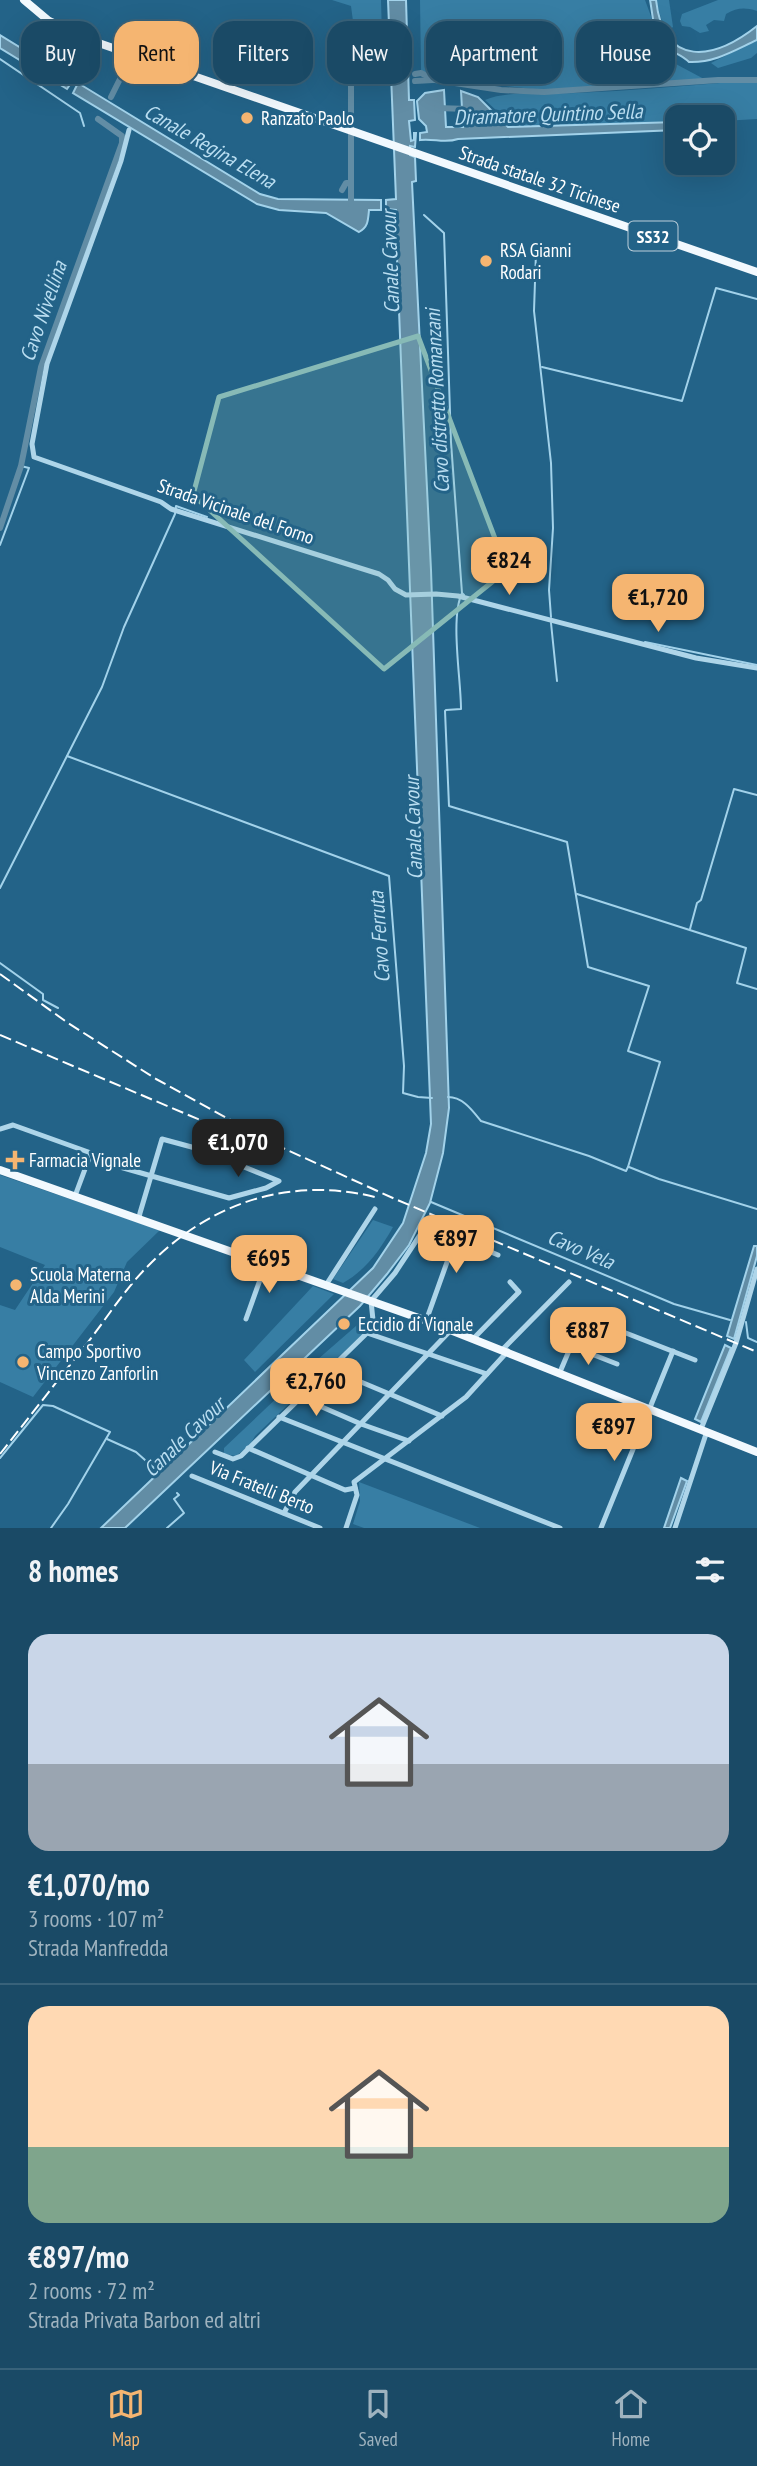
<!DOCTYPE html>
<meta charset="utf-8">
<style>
:root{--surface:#1a4a66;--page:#27546f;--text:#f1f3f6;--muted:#9fb3bf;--line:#38627a;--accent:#f5b571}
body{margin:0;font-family:"PT Sans Narrow",sans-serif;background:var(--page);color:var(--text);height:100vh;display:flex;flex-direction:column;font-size:26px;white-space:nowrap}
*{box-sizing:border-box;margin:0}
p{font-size:23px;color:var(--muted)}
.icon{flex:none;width:38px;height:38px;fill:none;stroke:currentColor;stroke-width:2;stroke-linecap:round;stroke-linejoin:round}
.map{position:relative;height:1528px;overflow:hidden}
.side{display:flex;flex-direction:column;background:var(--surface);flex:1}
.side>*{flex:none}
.guide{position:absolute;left:21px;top:21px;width:716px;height:63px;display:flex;gap:14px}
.controls{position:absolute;left:665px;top:105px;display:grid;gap:14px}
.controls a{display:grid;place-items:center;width:70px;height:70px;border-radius:14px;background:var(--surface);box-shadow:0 7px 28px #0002,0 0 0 2px var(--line);font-size:35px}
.price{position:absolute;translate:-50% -60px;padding:0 16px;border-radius:14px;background:var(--accent);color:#111;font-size:23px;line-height:46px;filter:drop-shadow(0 2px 4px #0008)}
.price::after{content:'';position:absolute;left:50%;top:42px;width:21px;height:16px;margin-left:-10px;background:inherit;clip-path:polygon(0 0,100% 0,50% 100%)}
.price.selected{background:#222;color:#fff}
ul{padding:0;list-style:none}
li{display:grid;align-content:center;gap:14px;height:371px;padding:0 28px}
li+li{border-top:2px solid var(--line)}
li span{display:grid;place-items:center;height:217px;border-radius:21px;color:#555}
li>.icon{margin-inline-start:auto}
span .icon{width:126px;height:126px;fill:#fffc;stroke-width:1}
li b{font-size:30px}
h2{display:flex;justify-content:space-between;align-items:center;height:84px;padding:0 28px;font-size:30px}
.chip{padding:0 24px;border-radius:21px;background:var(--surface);box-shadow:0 7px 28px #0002,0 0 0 2px var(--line);font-size:24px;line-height:63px}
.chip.selected{background:var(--accent);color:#111}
.tabs{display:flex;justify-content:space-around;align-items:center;height:98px;border-top:2px solid var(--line);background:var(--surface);font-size:19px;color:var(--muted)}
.tabs a{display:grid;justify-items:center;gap:4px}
.tabs .selected{color:var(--accent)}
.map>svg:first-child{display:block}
.green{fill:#377ea4}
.water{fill:#628da5;stroke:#a2d2ea;stroke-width:2}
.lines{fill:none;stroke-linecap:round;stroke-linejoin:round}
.stream{stroke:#a2d2ea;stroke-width:2}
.canal{stroke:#628da5;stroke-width:6}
.minor{stroke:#aed5e9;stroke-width:5}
.primary{stroke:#f2f9fe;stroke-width:8}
.rail{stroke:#fff;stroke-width:2;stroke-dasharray:12 5;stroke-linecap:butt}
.marked{fill:#87bab6;fill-opacity:0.2;stroke:#87bab6;stroke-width:5;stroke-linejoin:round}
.poi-dot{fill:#f5b571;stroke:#236388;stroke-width:2.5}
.labels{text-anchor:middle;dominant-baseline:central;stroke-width:6;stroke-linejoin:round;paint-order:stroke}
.shield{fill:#236388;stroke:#bdd0db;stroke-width:2}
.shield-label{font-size:18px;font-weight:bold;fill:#fff}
.poi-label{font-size:19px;fill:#fff;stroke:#236388;text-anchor:start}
.street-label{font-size:19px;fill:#fff;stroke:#236388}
.water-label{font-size:21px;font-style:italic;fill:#badef1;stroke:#236388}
</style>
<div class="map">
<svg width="757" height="1528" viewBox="0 0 757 1528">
<rect width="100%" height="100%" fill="#236388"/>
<g class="green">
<polygon points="332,0 381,0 383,72 360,74 351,6"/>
<polygon points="420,0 645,0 652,19 654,42 673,58 674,63 704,79 541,90 435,78 421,71"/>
<polygon points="656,0 669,0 673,27 665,33"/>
<path d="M718 0H757V11C744 7 737 8 726 14L724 21 714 20 706 25 709 31 700 33 690 27 682 26 680 21 682 14Z"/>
<polygon points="757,40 757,53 751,58 718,68 711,63"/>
<path d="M732 82H757V119L723 121V117H677V122L519 127V120L510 123 485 100C507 90 550 94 576 93 628 91 680 86 732 82Z"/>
<polygon points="0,1175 160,1230 127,1262 114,1292 33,1397 0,1382 0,1305 15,1310 45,1265 0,1247"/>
<path d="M373 1220 393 1227C380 1250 366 1270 343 1283L333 1279Z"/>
<polygon points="313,1286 334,1294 255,1372 244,1360"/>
<polygon points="364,1319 369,1321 365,1332 255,1436 250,1445 236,1456 224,1454 224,1448 317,1360"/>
<polygon points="359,1482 480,1528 364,1528 353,1524 360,1501"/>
</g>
<g class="water">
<polygon points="388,0 406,0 409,100 414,100 415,120 409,121 411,141 414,140 414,133 416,133 415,147 410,146 410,155 415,157 416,181 412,182 431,570 449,1108 443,1153 430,1203 409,1245 387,1274 360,1306 125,1528 101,1528 373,1268 403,1223 426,1153 431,1124 396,234 386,234 386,226 397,226 396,210 386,209 386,200 396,199"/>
<path d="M650 0H656C664 69 714 60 757 26V40C735 50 715 63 689 62 681 54 673 53 666 47 653 37 653 15 650 0Z"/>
<polygon points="0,35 73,80 67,89 0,48"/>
<path d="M78 83 260 194 278 199 381 200V210H369C368 221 368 227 359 232L326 213 279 210 257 204 73 93Z"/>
<path d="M444 90 446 127H463L461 91 478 97 508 127 677 122V130L458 139C444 144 434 138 420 140V133L427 132 426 126 419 119 417 101 425 93Z"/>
<polygon points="754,1246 757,1246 757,1256 734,1339 727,1336"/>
<polygon points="725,1345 731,1348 701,1422 695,1419"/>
<polygon points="681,1478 687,1481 670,1528 664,1528"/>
</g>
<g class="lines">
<g class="stream">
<polyline points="0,59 80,113 84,126"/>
<polyline points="424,215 444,233 451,442 462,593"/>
<polyline points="536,252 534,311 551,463 553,528 549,590 551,617"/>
<polyline points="542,367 682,401 716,288 757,299"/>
<polyline points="0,545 29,468 21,466"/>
<path d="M464 595 462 593C450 618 461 679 461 709L446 710 445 711 449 806 567 842 588 967 649 986 628 1051 660 1062 628 1167"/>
<polyline points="551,623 557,681"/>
<polyline points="645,642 757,665"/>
<polyline points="67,756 389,876 404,1066 403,1093 418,1097 432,1098"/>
<polyline points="0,888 102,687 124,627 175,514 176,506 207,517"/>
<polyline points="577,894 746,948 737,983 757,989"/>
<polyline points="690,929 697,903 701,900 734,789 757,795"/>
<polyline points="0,963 43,994 43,1000 58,1008"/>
<path d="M448 1097C463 1097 472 1110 481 1121L589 1156 626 1171 628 1167"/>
<polyline points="629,1167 659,1179 757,1209"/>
<polyline points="431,1202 674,1304 730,1320"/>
<polyline points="746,1322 748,1338 757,1342"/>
<polyline points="107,1439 136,1452 154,1468"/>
<polyline points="0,1458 43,1405 53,1406 110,1432 68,1504 51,1528"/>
<polyline points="167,1528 184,1513 174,1499 179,1495 177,1493"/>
</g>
<g class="canal">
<polyline points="415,74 421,73 435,80 501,90 544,92 718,80 757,80"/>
<polyline points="415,81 433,80"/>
<polyline points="111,97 130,59"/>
<polyline points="437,108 468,109"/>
<polyline points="342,190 346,183 351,183"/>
<polyline points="351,204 351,80 354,77 384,74"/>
<polyline points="0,528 21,466 41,367 122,143 122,136 98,119"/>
</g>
<g class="minor">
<polyline points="129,130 121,161 47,364 32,444 34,457 161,502 171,509 379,574 388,580 395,589 406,595 436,594 458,596 696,658 757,668"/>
<polyline points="0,1129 13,1125 91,1153 75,1196"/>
<polyline points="120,1167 229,1198 266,1188 279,1181 199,1149 162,1139 140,1213 139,1218"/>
<polyline points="326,1285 375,1209"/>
<polyline points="246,1319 266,1263"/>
<polyline points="426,1321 456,1237 498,1255"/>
<polyline points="613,1328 695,1360"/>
<polyline points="367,1333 487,1374"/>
<polyline points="474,1338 519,1292 510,1282"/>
<polyline points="503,1349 569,1282"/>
<polyline points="330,1369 442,1416"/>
<polyline points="560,1372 571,1346 617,1364"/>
<polyline points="299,1397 361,1424 409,1441"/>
<polyline points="279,1417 560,1528"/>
<polyline points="701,1429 736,1343 757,1269"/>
<polyline points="248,1448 345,1490 355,1488"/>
<polyline points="215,1452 233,1459 241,1456 367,1333 373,1320 371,1301 395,1273 424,1229"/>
<polyline points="192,1476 320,1528"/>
<polyline points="284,1513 295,1492 451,1330"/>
<polyline points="346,1528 357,1495 354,1482 466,1397 508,1351"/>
<polyline points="601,1528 673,1351"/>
<polyline points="675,1528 707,1431"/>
</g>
<g class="primary">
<polyline points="24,0 49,21 90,40 757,272"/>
<polyline points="0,1170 430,1322 757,1452"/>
</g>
<g class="rail">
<polyline points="0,974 68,1023 156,1079 274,1144 395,1199 757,1352"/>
<polyline points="0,1035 245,1139"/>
<path d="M0 1454C31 1415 61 1376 92 1337 110 1313 127 1287 148 1266 209 1203 289 1176 375 1197"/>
</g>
</g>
<path class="marked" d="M418 336 507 570 384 669 193 495 219 397Z"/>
<g class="poi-dot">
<circle cx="247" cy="118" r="7"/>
<circle cx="486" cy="261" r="7"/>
<path d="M11.5 1149.5h7v7h7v7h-7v7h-7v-7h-7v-7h7z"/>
<circle cx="16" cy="1285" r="7"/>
<circle cx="344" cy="1324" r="7"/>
<circle cx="23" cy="1362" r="7"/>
</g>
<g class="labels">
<rect class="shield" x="628.5" y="221.5" width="49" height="29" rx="5"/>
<g class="shield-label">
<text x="653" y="236">SS32</text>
</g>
<g class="poi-label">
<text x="261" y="118">Ranzato Paolo</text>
<text x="500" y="250">RSA Gianni<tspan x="500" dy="22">Rodari</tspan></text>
<text x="29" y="1160">Farmacia Vignale</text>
<text x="30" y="1274">Scuola Materna<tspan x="30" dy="22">Alda Merini</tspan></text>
<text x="358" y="1324">Eccidio di Vignale</text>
<text x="37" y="1351">Campo Sportivo<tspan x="37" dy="22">Vincenzo Zanforlin</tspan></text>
</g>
<g class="street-label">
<text transform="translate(540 179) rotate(19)">Strada statale 32 Ticinese</text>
<text transform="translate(236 511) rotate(19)">Strada Vicinale del Forno</text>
<text transform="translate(262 1487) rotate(22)">Via Fratelli Berto</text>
</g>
<g class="water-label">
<text transform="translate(548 114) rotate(-2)">Diramatore Quintino Sella</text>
<text transform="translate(210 146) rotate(30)">Canale Regina Elena</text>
<text transform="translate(390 262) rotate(-92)">Canale Cavour</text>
<text transform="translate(43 311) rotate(-71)">Cavo Nivellina</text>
<text transform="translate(437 401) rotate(-93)">Cavo distretto Romanzani</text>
<text transform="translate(413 828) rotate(-92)">Canale Cavour</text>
<text transform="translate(379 937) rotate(-94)">Cavo Ferruta</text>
<text transform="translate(581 1249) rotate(23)">Cavo Vela</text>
<text transform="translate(184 1437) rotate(-44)">Canale Cavour</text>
</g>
</g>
</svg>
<div class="controls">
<a><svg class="icon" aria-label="locate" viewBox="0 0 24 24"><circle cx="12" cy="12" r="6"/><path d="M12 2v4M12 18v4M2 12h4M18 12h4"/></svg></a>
</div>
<b class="price" style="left:509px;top:597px">€824</b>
<b class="price" style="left:658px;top:634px">€1,720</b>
<b class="price selected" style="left:238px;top:1179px">€1,070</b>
<b class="price" style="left:456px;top:1275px">€897</b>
<b class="price" style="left:269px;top:1295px">€695</b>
<b class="price" style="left:588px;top:1367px">€887</b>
<b class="price" style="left:316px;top:1418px">€2,760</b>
<b class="price" style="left:614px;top:1463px">€897</b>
<div class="guide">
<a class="chip">Buy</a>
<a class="chip selected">Rent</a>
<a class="chip">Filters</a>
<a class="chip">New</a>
<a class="chip">Apartment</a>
<a class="chip">House</a>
</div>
</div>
<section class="side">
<h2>8 homes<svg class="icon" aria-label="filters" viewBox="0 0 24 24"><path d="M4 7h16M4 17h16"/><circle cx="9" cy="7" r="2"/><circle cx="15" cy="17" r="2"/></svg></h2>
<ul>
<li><span style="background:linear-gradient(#c9d6e8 60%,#9aa5b1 0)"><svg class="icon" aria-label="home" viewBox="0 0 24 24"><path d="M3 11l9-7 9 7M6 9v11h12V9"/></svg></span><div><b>€1,070/mo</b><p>3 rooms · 107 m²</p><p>Strada Manfredda</p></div></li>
<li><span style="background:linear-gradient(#ffd9b3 65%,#7fa58c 0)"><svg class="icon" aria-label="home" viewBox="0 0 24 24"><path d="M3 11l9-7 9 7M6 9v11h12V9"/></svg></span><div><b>€897/mo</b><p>2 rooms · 72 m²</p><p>Strada Privata Barbon ed altri</p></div></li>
</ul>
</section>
<nav class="tabs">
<a class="selected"><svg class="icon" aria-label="map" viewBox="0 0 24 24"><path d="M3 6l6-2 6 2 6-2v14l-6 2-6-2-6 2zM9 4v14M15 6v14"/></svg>Map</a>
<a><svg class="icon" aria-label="saved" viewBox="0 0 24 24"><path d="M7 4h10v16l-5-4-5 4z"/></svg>Saved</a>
<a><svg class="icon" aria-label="home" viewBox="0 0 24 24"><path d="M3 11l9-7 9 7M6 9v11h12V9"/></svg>Home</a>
</nav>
